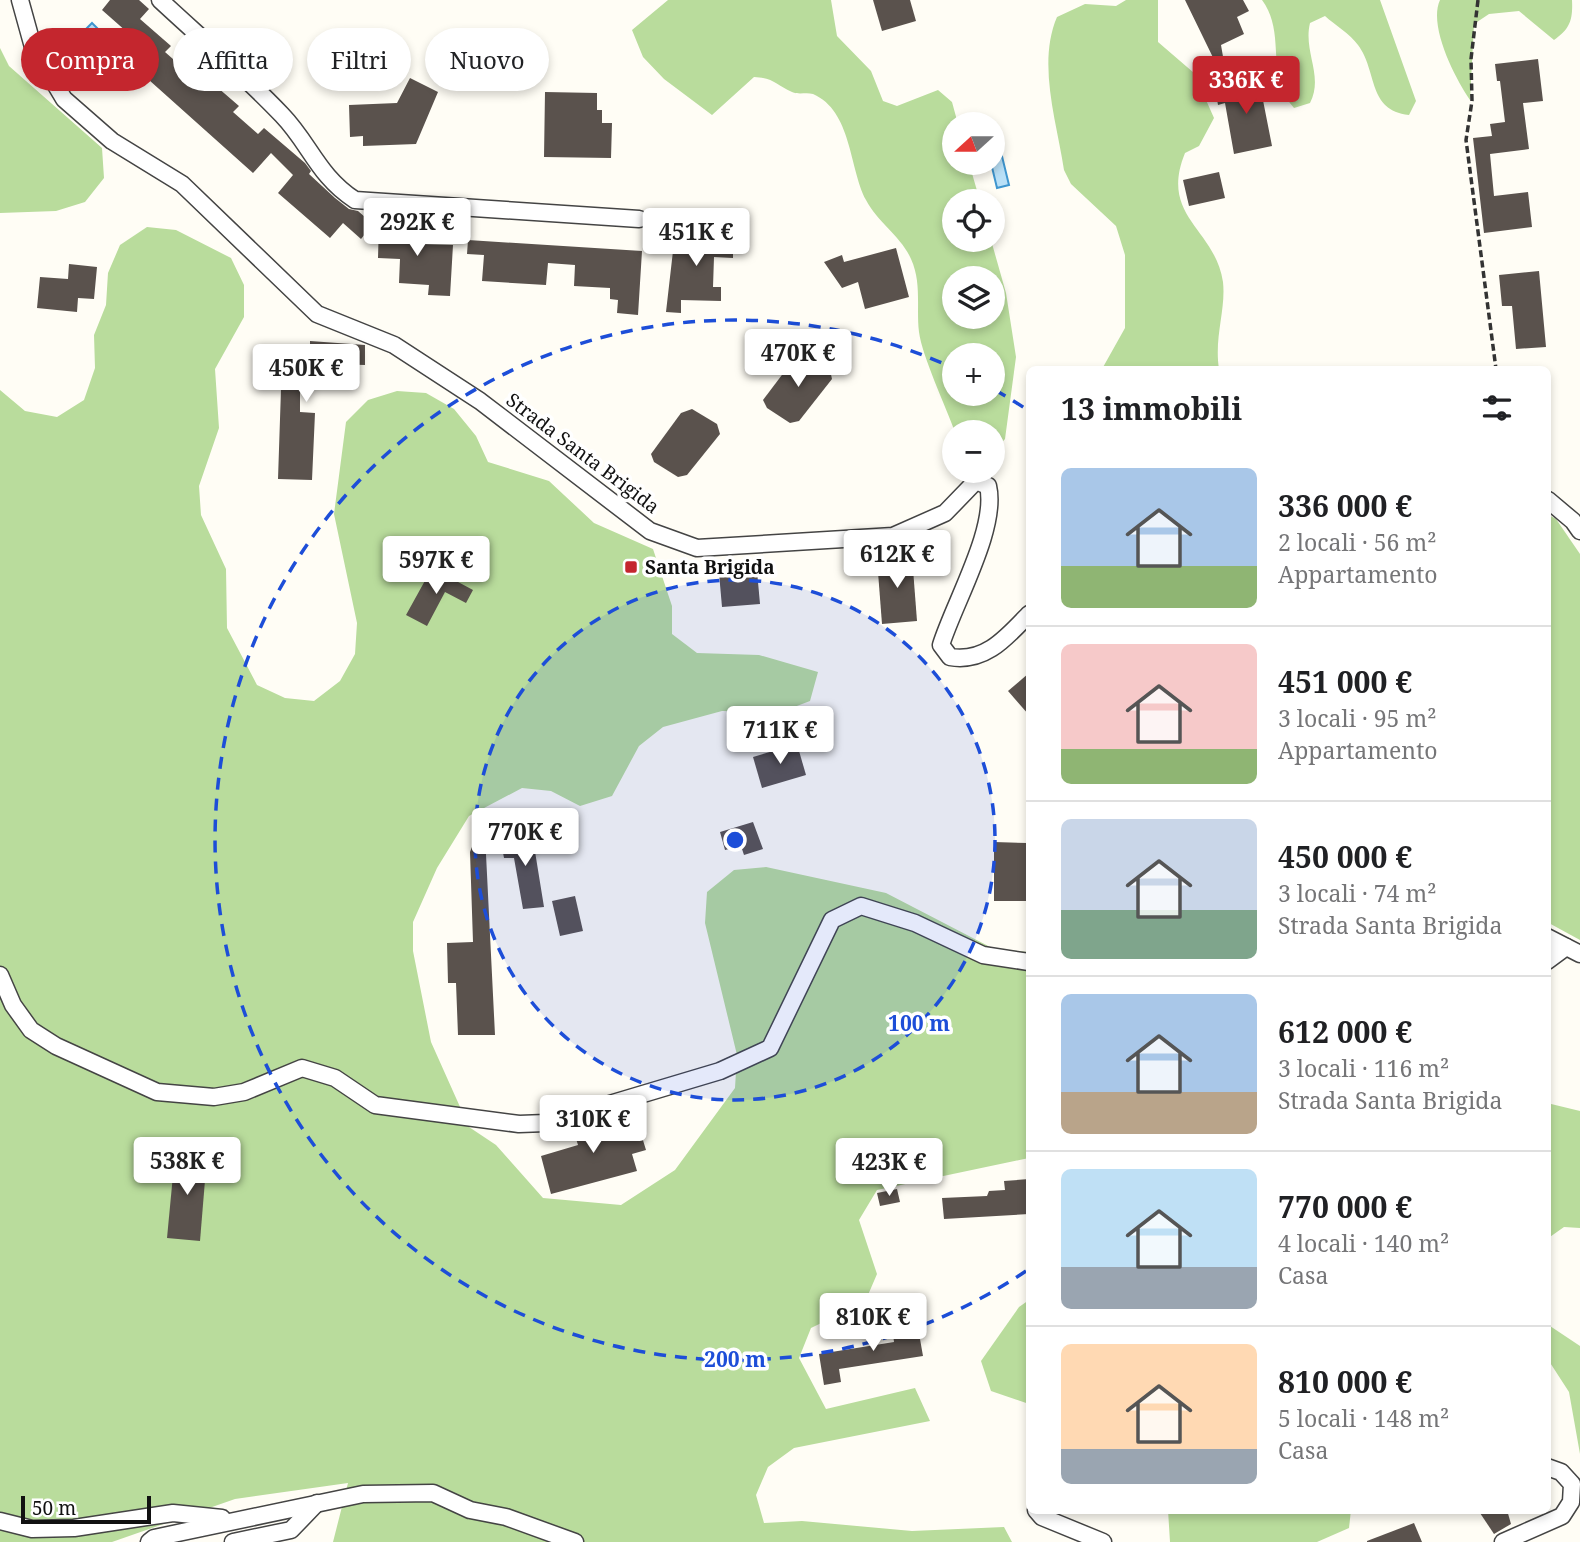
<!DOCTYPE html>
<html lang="it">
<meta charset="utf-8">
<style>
:root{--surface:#fff;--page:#f2f2f2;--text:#202124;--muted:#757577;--line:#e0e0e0;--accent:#c4262e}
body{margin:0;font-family:"Noto Serif",serif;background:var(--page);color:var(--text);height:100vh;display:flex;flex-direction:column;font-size:26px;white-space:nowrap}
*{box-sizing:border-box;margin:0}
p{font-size:23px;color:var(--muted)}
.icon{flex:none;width:38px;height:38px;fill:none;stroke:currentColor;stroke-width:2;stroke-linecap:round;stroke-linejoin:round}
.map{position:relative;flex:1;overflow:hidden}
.details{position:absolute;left:1026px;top:366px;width:525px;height:1148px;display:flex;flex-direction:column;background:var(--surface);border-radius:10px;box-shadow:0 4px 10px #0003}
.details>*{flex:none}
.guide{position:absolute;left:21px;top:28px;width:665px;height:63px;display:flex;gap:14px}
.needle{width:46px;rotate:249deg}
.tools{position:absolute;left:942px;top:112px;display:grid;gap:14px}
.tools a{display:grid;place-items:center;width:63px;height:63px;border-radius:50%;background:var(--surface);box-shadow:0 4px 10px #0003;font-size:35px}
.scale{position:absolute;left:21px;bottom:18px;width:130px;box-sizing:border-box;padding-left:7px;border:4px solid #111;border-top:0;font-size:19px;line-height:24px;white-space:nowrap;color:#111;-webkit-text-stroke:5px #fff;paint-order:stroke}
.price{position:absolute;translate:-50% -60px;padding:0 16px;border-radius:7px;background:#fff;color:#222;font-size:23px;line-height:46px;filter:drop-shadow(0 2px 4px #0008)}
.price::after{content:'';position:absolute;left:50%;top:42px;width:21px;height:16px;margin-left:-10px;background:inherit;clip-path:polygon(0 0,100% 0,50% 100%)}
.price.on{background:var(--accent);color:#fff}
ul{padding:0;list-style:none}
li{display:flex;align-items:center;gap:21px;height:175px;padding:0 35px}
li+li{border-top:2px solid var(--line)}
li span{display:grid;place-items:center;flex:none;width:196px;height:140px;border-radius:10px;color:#555}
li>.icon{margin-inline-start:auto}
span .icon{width:84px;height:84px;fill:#fffc;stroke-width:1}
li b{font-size:30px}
h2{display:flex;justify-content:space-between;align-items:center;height:84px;padding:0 35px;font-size:30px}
.chip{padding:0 24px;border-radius:32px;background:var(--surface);box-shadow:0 4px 10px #0003;font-size:24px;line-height:63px}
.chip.on{background:var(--accent);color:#fff}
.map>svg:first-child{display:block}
.forest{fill:#b9dc9c;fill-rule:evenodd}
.water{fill:#b9e0f7;stroke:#3f96cf;stroke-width:2}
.building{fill:#5a524d}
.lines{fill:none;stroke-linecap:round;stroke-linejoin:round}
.street-casing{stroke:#444;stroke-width:19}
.path{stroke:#333;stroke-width:3.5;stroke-dasharray:7 3.5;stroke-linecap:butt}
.street{stroke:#fff;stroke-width:16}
.ring{fill:none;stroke:#1d4ed8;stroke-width:3.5;stroke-dasharray:12 9}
.poi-dot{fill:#c4262e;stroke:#fff;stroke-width:2.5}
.labels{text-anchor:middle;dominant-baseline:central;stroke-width:7;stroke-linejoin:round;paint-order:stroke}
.street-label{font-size:19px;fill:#111;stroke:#fff}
.poi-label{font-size:19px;font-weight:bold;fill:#111;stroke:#fff;text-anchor:start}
.centre{fill:#1d4ed8;stroke:#fff;stroke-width:3.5}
.ring-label{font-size:21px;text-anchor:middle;font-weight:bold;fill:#1d4ed8;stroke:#fff;stroke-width:7;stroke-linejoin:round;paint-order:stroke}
</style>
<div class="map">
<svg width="1580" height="1542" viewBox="0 0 1580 1542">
<rect width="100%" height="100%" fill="#fffdf5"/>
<g class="forest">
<path d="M668 0H831L837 36 871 71 883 101 897 106 938 90 952 102 958 124H954V163H969L980 201H954V240H991L1006 293 1016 357 1005 439 995 450 992 432H955C946 407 922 356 919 332 916 308 922 283 911 259 901 236 878 223 866 200 849 168 852 111 813 94 806 92 799 95 792 92 776 85 774 78 754 77L712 115 664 79 643 57 632 30ZM954 278H992V317H954ZM954 355H992V394H954Z"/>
<path d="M1126 0H1158V42L1194 73 1214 118 1199 146 1185 153C1159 217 1215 228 1223 282 1226 310 1214 337 1219 369H1102L1125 328V255L1116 226 1071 184 1064 170C1057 122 1037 64 1057 17L1085 4 1116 6Z"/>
<path d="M1262 0H1380L1416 101 1409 115C1367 110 1378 72 1358 45 1350 34 1335 25 1325 16L1310 23C1303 52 1324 76 1310 103L1294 108C1264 73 1287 34 1262 0Z"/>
<path d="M1440 0H1572C1573 20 1570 29 1554 40L1519 11 1489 14 1474 24 1470 100C1455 78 1428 26 1440 0Z"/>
<polygon points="0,48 9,66 102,148 104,178 85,202 56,211 0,213"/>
<polygon points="147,227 176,230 231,258 244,285 244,317 215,369 219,428 199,486 201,515 226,569 227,628 257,685 285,698 314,701 340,681 355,654 357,623 334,514 346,422 368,400 397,391 426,393 454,409 476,436 488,462 549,481 594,523 653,549 672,606 672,634 697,653 759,655 818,672 810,701 781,712 722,711 663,727 639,746 612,796 580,806 551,791 522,788 469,816 437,868 413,922 413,951 431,1042 469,1127 496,1145 543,1198 621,1205 675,1170 735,1088 737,1055 705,923 707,892 734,870 766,867 886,893 994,949 1029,952 1029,1158 877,1190 859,1220 877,1274 865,1302 811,1328 799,1358 826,1409 915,1388 930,1421 794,1448 768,1467 756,1495 764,1523 802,1521 912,1531 1004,1527 1012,1542 333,1542 348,1483 235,1499 112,1542 0,1542 0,390 25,411 57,417 84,400 95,368 94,335 106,305 108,273 120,245"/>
<polygon points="1547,514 1556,519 1580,554 1580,940 1547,922"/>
<polygon points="1547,1103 1580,1111 1580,1228 1564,1227 1547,1239"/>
<polygon points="1029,1300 1029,1404 991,1391 981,1361 1019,1307"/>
<polygon points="1547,1324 1580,1346 1580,1454 1569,1392 1547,1358"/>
<polygon points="1168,1510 1351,1510 1349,1528 1317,1542 1170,1542"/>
</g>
<g class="water">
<polygon points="92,23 110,41 103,49 84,31"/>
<polygon points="999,144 1009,185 997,188 991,163 992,146"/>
</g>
<g class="building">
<polygon points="110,0 139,0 149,9 140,19 171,46 165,52 190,74 195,68 239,106 233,112 258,134 264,128 305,163 311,171 309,174 335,198 349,209 358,211 373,224 361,239 343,223 330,238 278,193 293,175 271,153 253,173 130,63 144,47 102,10"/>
<polygon points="873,0 910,0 916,21 882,31"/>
<polygon points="1185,0 1243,0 1249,11 1237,17 1244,34 1221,45 1226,74 1222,76"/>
<polygon points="497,40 516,41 516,58 497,57"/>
<polygon points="1538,59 1543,101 1523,103 1529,149 1490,154 1494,196 1528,192 1532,227 1484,233 1473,138 1492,136 1490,124 1505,122 1500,81 1497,81 1495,64"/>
<polygon points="410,78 438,92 416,144 363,146 363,136 350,137 349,105 397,103"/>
<polygon points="1259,80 1272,146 1234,154 1225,103 1218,105 1215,88"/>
<polygon points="545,92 597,93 597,110 602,110 602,123 612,123 611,158 544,157"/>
<polygon points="1219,172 1225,198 1189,206 1183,180"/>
<polygon points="379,223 421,225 420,244 453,245 450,296 428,295 429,285 399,283 400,259 378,258"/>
<polygon points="696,224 711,224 711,242 733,242 733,258 714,257 713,287 721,287 721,301 681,300 681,313 666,312 673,251 681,252 682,232 695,233"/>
<polygon points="468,240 642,251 638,315 617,313 618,300 610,299 610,288 574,286 575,265 548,263 546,285 482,281 484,255 467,254"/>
<polygon points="896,248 909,297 865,309 858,282 842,288 824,262 842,255 844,262"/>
<polygon points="69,264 97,267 94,299 78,298 77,312 37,308 40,277 68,279"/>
<polygon points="1539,271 1546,347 1516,349 1512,306 1502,306 1499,275"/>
<polygon points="310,341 365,345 365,365 331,364 330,382 300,381 300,412 315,413 312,480 278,479 281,389 277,389 278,359 310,361"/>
<polygon points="805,355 830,370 832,379 799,421 790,423 767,408 763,400 794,359"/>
<polygon points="692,409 717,424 720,434 687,475 678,477 654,462 651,454 681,413"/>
<polygon points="912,556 917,621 882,624 877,559"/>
<polygon points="432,568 473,590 466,603 445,592 427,626 406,615"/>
<polygon points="757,571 760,604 722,607 719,573"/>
<polygon points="1029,673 1029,715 1008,691"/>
<polygon points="797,744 806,775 762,788 753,757"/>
<polygon points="484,814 495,1035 458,1035 456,983 448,983 447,943 473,942 470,852"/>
<polygon points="753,822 763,849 744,855 741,846 725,850 720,832"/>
<polygon points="532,833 544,907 523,909 514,858 504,858 500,837"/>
<polygon points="994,842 1027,843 1027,901 994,901"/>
<polygon points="575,896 583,931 560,936 552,901"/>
<polygon points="622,1111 630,1140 642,1137 646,1150 632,1154 637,1171 551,1194 541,1156 578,1145 572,1126"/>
<polygon points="175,1154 207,1156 200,1241 167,1238"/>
<polygon points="1029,1179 1029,1214 944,1219 942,1198 987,1196 989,1191 1005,1190 1004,1181"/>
<polygon points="897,1189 900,1202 880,1206 877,1193"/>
<polygon points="917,1322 923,1356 839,1369 841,1382 824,1385 819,1354 894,1342 892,1326"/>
<polygon points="1478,1510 1507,1510 1511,1524 1494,1534"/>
<polygon points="1414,1523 1422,1542 1367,1542 1367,1541"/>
</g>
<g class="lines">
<g class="street-casing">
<g id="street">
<path d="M20 0 33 47 64 99 112 141 182 184 317 314 394 345 480 401 650 531 697 548 893 536 945 513 976 481 988 486C998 528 954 603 941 645L950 657C985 663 1006 638 1029 614"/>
<path d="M160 0C201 38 244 75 282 115 310 144 318 176 355 200L639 219"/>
<polyline points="1548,500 1573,521 1580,531"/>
<polyline points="1547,937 1580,954"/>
<polyline points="1547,961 1566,947"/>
<polyline points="0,975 13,1005 31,1030 56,1046 157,1092 214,1097 244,1092 302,1068 335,1078 375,1105 519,1124 546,1123 720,1071 770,1048 832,920 861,906 915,923 983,955 1029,962"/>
<polyline points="1036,1510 1042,1517 1103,1542"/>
<polyline points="0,1521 32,1529 74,1528 173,1513 222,1518"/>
<polyline points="149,1542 154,1538 363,1494 433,1493 470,1510 506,1517 575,1542"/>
<polyline points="233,1542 291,1530 317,1503"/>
<polyline points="1503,1542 1562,1516 1571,1502 1572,1484 1561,1472 1547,1467"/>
</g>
</g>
<polyline class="path" points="1478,0 1471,59 1472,101 1466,140 1496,369"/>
<use href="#street" class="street"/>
</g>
<circle cx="735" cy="840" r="260" fill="#1d4ed8" fill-opacity=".12"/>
<g class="ring">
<circle cx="735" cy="840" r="260"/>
<path d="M1026 1271A520 520 0 1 1 951 367M995 390A520 520 0 0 1 1026 409"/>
</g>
<rect class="poi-dot" x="624" y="560" width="14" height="14" rx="3.5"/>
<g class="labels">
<g class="street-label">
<text transform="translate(583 453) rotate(37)">Strada Santa Brigida</text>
</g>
<g class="poi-label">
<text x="645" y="567">Santa Brigida</text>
</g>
</g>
<circle cx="735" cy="840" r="10" class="centre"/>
<g class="ring-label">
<text x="919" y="1031">100 m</text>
<text x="735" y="1367">200 m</text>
</g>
</svg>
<div class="tools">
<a><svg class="needle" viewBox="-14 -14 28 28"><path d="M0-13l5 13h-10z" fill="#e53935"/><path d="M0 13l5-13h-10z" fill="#757577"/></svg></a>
<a><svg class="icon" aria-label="locate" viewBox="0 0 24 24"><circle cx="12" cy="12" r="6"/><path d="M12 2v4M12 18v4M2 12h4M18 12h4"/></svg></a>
<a><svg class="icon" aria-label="layers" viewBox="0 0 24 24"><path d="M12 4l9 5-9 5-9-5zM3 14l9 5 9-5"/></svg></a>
<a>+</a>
<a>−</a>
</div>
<div class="scale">50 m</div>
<b class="price on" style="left:1246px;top:116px">336K €</b>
<b class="price" style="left:417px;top:258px">292K €</b>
<b class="price" style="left:696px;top:268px">451K €</b>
<b class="price" style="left:798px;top:389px">470K €</b>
<b class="price" style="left:306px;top:404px">450K €</b>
<b class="price" style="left:897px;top:590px">612K €</b>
<b class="price" style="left:436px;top:596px">597K €</b>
<b class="price" style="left:780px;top:766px">711K €</b>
<b class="price" style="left:525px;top:868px">770K €</b>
<b class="price" style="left:593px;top:1155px">310K €</b>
<b class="price" style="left:187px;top:1197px">538K €</b>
<b class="price" style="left:889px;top:1198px">423K €</b>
<b class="price" style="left:873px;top:1353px">810K €</b>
<div class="guide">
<a class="chip on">Compra</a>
<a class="chip">Affitta</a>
<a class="chip">Filtri</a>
<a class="chip">Nuovo</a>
</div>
<section class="details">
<h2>13 immobili<svg class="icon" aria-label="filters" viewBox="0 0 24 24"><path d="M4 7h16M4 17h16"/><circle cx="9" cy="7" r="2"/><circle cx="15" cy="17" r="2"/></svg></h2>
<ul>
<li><span style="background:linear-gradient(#a9c7e8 70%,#8fb573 0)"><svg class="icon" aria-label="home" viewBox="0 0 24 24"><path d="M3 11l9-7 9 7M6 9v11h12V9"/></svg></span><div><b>336 000 €</b><p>2 locali · 56 m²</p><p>Appartamento</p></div></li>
<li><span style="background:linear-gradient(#f6c9c9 75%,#8fb573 0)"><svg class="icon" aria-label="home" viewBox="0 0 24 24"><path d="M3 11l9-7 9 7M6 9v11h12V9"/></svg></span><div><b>451 000 €</b><p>3 locali · 95 m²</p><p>Appartamento</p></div></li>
<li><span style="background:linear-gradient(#c9d6e8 65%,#7fa58c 0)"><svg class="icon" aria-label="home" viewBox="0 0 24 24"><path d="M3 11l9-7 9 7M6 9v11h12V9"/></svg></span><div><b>450 000 €</b><p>3 locali · 74 m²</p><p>Strada Santa Brigida</p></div></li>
<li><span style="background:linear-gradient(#a9c7e8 70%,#b9a48a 0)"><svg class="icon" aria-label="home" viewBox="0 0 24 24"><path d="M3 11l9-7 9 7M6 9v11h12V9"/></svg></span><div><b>612 000 €</b><p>3 locali · 116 m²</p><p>Strada Santa Brigida</p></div></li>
<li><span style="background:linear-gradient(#bfe0f5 70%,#9aa5b1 0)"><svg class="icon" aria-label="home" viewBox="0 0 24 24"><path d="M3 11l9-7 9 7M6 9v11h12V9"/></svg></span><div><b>770 000 €</b><p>4 locali · 140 m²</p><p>Casa</p></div></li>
<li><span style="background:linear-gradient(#ffd9b3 75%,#9aa5b1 0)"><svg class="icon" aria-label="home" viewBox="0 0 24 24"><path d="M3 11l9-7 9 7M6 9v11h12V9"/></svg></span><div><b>810 000 €</b><p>5 locali · 148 m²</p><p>Casa</p></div></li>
</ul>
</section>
</div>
